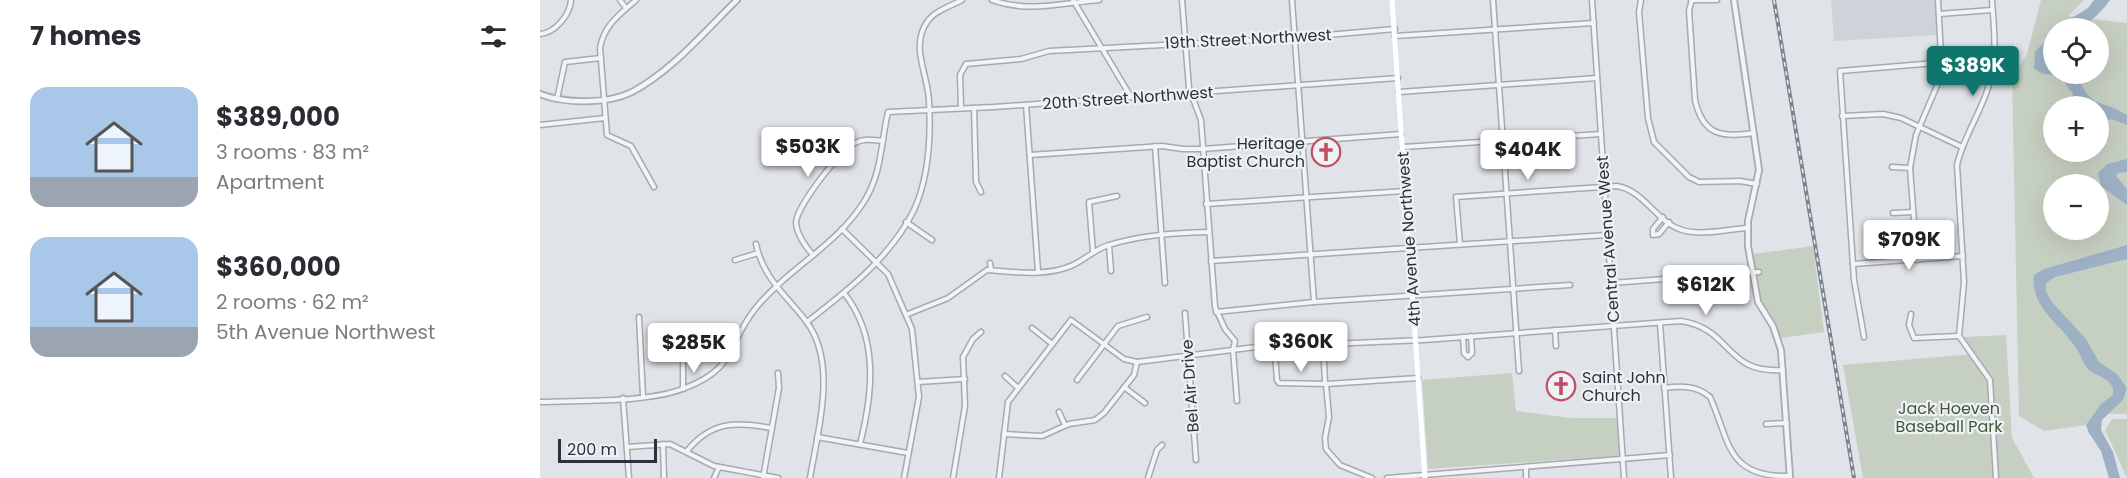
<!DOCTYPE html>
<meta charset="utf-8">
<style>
:root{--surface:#fff;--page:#f7f7f7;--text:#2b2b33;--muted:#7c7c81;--accent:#0f766e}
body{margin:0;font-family:Poppins,sans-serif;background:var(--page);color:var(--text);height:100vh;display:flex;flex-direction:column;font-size:22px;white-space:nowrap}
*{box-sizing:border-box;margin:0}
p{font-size:20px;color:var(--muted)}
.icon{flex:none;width:33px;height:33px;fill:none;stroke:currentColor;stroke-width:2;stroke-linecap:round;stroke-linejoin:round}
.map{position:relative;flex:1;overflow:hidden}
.panel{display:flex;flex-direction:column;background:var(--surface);width:540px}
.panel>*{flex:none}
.tools{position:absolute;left:1503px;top:18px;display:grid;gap:12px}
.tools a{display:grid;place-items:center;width:66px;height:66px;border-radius:50%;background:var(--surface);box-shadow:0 6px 24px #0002;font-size:30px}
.scale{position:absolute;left:18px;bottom:15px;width:99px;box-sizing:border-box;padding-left:6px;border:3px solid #2a323d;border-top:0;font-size:16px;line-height:21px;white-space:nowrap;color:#2a323d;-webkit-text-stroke:4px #eff2f5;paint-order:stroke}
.price{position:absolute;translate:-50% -51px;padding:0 14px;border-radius:6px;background:#fff;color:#222;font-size:20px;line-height:39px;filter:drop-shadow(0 2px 3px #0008)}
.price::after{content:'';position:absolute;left:50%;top:36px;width:18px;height:14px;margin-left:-9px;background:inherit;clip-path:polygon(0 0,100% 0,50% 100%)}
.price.current{background:var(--accent);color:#fff}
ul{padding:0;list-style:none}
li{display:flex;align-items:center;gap:18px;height:150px;padding:0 30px}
li span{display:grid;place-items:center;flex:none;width:168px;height:120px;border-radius:18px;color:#555}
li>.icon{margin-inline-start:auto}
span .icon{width:72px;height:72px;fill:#fffc;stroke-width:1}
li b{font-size:26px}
h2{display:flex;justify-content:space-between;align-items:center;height:72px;padding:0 30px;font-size:26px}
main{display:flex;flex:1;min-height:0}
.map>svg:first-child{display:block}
.built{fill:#ced2d9}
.green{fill:#c6d0c2;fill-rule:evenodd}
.water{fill:#9eb1c4}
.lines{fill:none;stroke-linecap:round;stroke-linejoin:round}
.minor-casing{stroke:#a6aab1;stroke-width:7}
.tertiary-casing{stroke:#a6aab1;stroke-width:8}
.minor{stroke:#f2f4f6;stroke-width:4}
.tertiary{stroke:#f2f4f6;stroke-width:4.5}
.secondary{stroke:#fff;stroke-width:5}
.rail-casing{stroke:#7b838f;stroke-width:4}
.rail{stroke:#eff2f5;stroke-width:1.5;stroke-dasharray:4.5;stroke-linecap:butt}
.labels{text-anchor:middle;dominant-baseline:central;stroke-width:4.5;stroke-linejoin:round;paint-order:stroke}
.street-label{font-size:16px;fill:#2a323d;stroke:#eff2f5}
.poi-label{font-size:16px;fill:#2a323d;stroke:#eff2f5;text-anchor:end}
.park-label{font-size:16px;fill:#3f5739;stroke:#eff2f5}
</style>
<main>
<section class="panel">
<h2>7 homes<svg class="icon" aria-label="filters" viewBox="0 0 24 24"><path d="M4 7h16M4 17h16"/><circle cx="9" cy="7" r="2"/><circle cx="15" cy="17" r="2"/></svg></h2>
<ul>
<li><span style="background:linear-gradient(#a9c7e8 75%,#9aa5b1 0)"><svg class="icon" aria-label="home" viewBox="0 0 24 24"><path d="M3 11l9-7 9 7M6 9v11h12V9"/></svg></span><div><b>$389,000</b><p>3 rooms · 83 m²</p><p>Apartment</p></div></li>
<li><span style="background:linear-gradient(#a9c7e8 75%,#9aa5b1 0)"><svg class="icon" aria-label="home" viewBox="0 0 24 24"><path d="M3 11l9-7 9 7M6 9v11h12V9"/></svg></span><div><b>$360,000</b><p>2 rooms · 62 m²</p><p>5th Avenue Northwest</p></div></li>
</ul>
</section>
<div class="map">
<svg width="1587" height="478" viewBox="0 0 1587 478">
<rect width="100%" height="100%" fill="#e0e3e7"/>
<polygon class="built" points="1291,0 1394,0 1398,35 1294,41"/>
<g class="green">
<path d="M1501 0H1544L1528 16 1587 23V414H1566L1546 425 1504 431 1479 416 1472 77 1487 54ZM1514 28H1558V74H1514ZM1514 106H1558V152H1514ZM1514 184H1558V230H1514Z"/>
<polygon points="1273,246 1284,332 1241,338 1219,301 1213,254"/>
<polygon points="1466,335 1472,438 1494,478 1323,478 1303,365 1435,354 1424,337"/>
<polygon points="972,373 976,411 1031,418 1077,418 1080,454 1077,456 888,469 882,380"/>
<polygon points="1572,419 1587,419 1587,478 1565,430"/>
</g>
<g class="water">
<path d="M1554 0H1570C1554 22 1542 29 1516 28L1548 8Z"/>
<path d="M1513 30V50L1508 61 1513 64 1514 74H1537C1550 110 1560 98 1587 115V125L1571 119 1559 123 1558 106H1530L1533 93C1527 89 1527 82 1521 78 1512 72 1505 78 1494 68L1495 52 1506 40 1505 37Z"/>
<polygon points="1587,159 1587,172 1578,173 1576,176 1587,189 1587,205 1561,186 1558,173 1567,164"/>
<path d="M1587 245V259L1515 277 1506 283V291L1511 301 1546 339 1559 362 1577 374 1587 388 1583 400 1562 420 1561 430 1573 452 1580 478H1569L1561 451 1549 433 1546 425 1561 404 1573 395V388C1567 376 1557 377 1548 369 1542 362 1540 352 1534 345 1518 322 1490 306 1494 275L1504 269Z"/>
</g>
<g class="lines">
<g class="minor-casing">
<g id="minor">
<polyline points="80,0 86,8"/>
<path d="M96 0C79 15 64 25 60 48L67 135 91 146 114 187"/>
<path d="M452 0C487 13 523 3 559 0"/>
<polyline points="533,0 591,97"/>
<polyline points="642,0 649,88 661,120 675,307 685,329 695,341 693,350 697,401"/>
<polyline points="752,0 774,302"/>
<polyline points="953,0 979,371"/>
<polyline points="1052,0 1084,478"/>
<polyline points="1101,0 1099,12 1108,118 1114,142 1149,177 1159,182 1200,181 1217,184"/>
<polyline points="1151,0 1177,0"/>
<path d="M1152 0 1149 10 1155 100C1163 135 1181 138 1214 133"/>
<path d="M1452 0C1454 30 1458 59 1448 88 1440 114 1423 138 1417 165L1424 282 1419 336 1450 380 1456 478"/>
<polyline points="1399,14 1452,10"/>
<path d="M0 34C15 33 30 15 31 0"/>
<polyline points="855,36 1054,23"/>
<polyline points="859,92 1057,78"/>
<polyline points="17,99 25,62 61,58"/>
<polyline points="486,105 498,271"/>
<polyline points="421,107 420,75 426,64 481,59 509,51 754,38 855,29"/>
<polyline points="434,108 436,182 441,192"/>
<polyline points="1302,116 1343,114 1361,118 1422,147"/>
<polyline points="0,125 65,118"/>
<polyline points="615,146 625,283"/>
<polyline points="863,147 1061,134"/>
<polyline points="490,155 622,146 643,149 662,149 861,134"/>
<polyline points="1352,167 1370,168"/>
<polyline points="666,204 865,191"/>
<polyline points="1353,213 1373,212"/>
<polyline points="1123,217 1113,229 1113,235 1119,234 1129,222"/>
<polyline points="366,222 392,240"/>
<polyline points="302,229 348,274 372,329 379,397 364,478"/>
<path d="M216 244C223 278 246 295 266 321 298 363 278 430 270 478"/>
<path d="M920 244 916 197 1077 186C1105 191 1116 222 1142 230 1161 236 1188 229 1207 228"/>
<polyline points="569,245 571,271"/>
<polyline points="553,252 549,202 577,196"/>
<path d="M273 255C266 247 257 236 256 223 256 207 301 149 315 143 324 138 333 140 342 141"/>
<polyline points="195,260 218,253"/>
<polyline points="1377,260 1370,168 1376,135 1402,74 1398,0"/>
<polyline points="671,261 1067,235"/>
<polyline points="450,263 451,270"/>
<polyline points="1313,264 1423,256"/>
<polyline points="1071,283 1219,272"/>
<path d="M304 293C339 337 333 393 320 444"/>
<polyline points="676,312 774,302 1030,285"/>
<polyline points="645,313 656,460"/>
<path d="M368 314 408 298 447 270C473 272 508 277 533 265 546 259 555 249 569 245 601 235 635 233 668 232"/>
<polyline points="1371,314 1369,325 1374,338 1419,336"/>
<polyline points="99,317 103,396"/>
<path d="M267 322C307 291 351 257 374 210 389 177 391 137 389 101 388 74 370 47 387 22 394 11 411 6 422 0"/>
<polyline points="1120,323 1131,478"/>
<polyline points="492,328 511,343"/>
<polyline points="1015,330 1016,346"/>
<polyline points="923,337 924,353 928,357 932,353 931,336"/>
<polyline points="1324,337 1314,280 1300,71 1455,58"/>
<polyline points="783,344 785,382"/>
<polyline points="738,346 735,354 737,380 739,383 786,384 878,378"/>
<polyline points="143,359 143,389"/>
<polyline points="465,376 477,387"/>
<polyline points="537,380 578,326 607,317"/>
<polyline points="378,382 425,379"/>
<polyline points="786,384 789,417 785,438 786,449 800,465 832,478"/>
<polyline points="584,387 605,403"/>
<path d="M1124 388C1141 386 1156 385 1170 397 1190 441 1186 478 1250 476"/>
<polyline points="83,398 89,478"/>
<path d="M0 402C41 400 109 403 145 388 197 368 186 346 215 309 248 268 298 245 325 200 342 172 341 142 348 112L454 107 858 78"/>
<polyline points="519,412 525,425"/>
<polyline points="1226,424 1247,423"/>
<polyline points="464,434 502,436 529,424 555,420 564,413 594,375 597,362"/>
<polyline points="277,437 368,453"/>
<polyline points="123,444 124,478"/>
<polyline points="87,447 130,444 174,466 238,478"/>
<path d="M147 451C172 420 197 422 232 428"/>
<polyline points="986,469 986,478"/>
<polyline points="174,478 179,467"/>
<polyline points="223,478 239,388 238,373"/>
<polyline points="413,478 425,406 423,357 433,339 441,332"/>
<path d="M459 478 468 402 531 320 584 359 597 362 716 347 884 340 1141 321C1193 329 1184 374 1243 370"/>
<polyline points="608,478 617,450 622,445"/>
<polyline points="847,478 1130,455"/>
</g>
</g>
<g class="tertiary-casing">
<g id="tertiary">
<polyline points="1194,0 1219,170 1208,221 1208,246 1218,302 1233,326 1241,350 1250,478"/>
<path d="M0 94C25 104 68 104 92 92 132 71 165 31 197 0"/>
</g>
</g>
<use href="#minor" class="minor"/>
<use href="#tertiary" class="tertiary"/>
<polyline class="secondary" points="852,0 885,478"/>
<g class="rail-casing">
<polyline id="rail" points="1234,0 1314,478"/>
</g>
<use href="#rail" class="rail"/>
</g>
<defs>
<g id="church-ring" transform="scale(1.5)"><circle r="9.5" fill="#eff2f5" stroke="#c05164" stroke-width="1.5"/><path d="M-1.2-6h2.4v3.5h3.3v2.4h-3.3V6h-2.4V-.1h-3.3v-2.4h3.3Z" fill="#c05164"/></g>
</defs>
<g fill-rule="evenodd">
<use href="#church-ring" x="786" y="152"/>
<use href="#church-ring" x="1021" y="386"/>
</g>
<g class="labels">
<g class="street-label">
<text transform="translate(708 39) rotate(-3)">19th Street Northwest</text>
<text transform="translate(588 98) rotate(-4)">20th Street Northwest</text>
<text transform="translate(869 239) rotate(-94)">4th Avenue Northwest</text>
<text transform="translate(1068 239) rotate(-94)">Central Avenue West</text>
<text transform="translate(650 386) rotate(-94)">Bel Air Drive</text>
</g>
<g class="poi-label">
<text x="765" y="143">Heritage<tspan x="765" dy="18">Baptist Church</tspan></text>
<text x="1042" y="377" text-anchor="start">Saint John<tspan x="1042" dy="18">Church</tspan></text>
</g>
<g class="park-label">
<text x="1409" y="408">Jack Hoeven<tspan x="1409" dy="18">Baseball Park</tspan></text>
</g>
</g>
</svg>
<div class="tools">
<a><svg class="icon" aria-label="locate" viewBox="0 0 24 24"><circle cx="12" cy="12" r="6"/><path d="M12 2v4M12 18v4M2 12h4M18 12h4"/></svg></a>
<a>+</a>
<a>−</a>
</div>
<div class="scale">200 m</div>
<b class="price current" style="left:1433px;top:97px">$389K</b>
<b class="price" style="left:268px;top:178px">$503K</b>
<b class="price" style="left:988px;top:181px">$404K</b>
<b class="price" style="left:1369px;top:271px">$709K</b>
<b class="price" style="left:1166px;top:316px">$612K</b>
<b class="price" style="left:761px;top:373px">$360K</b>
<b class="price" style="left:154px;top:374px">$285K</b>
</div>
</main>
